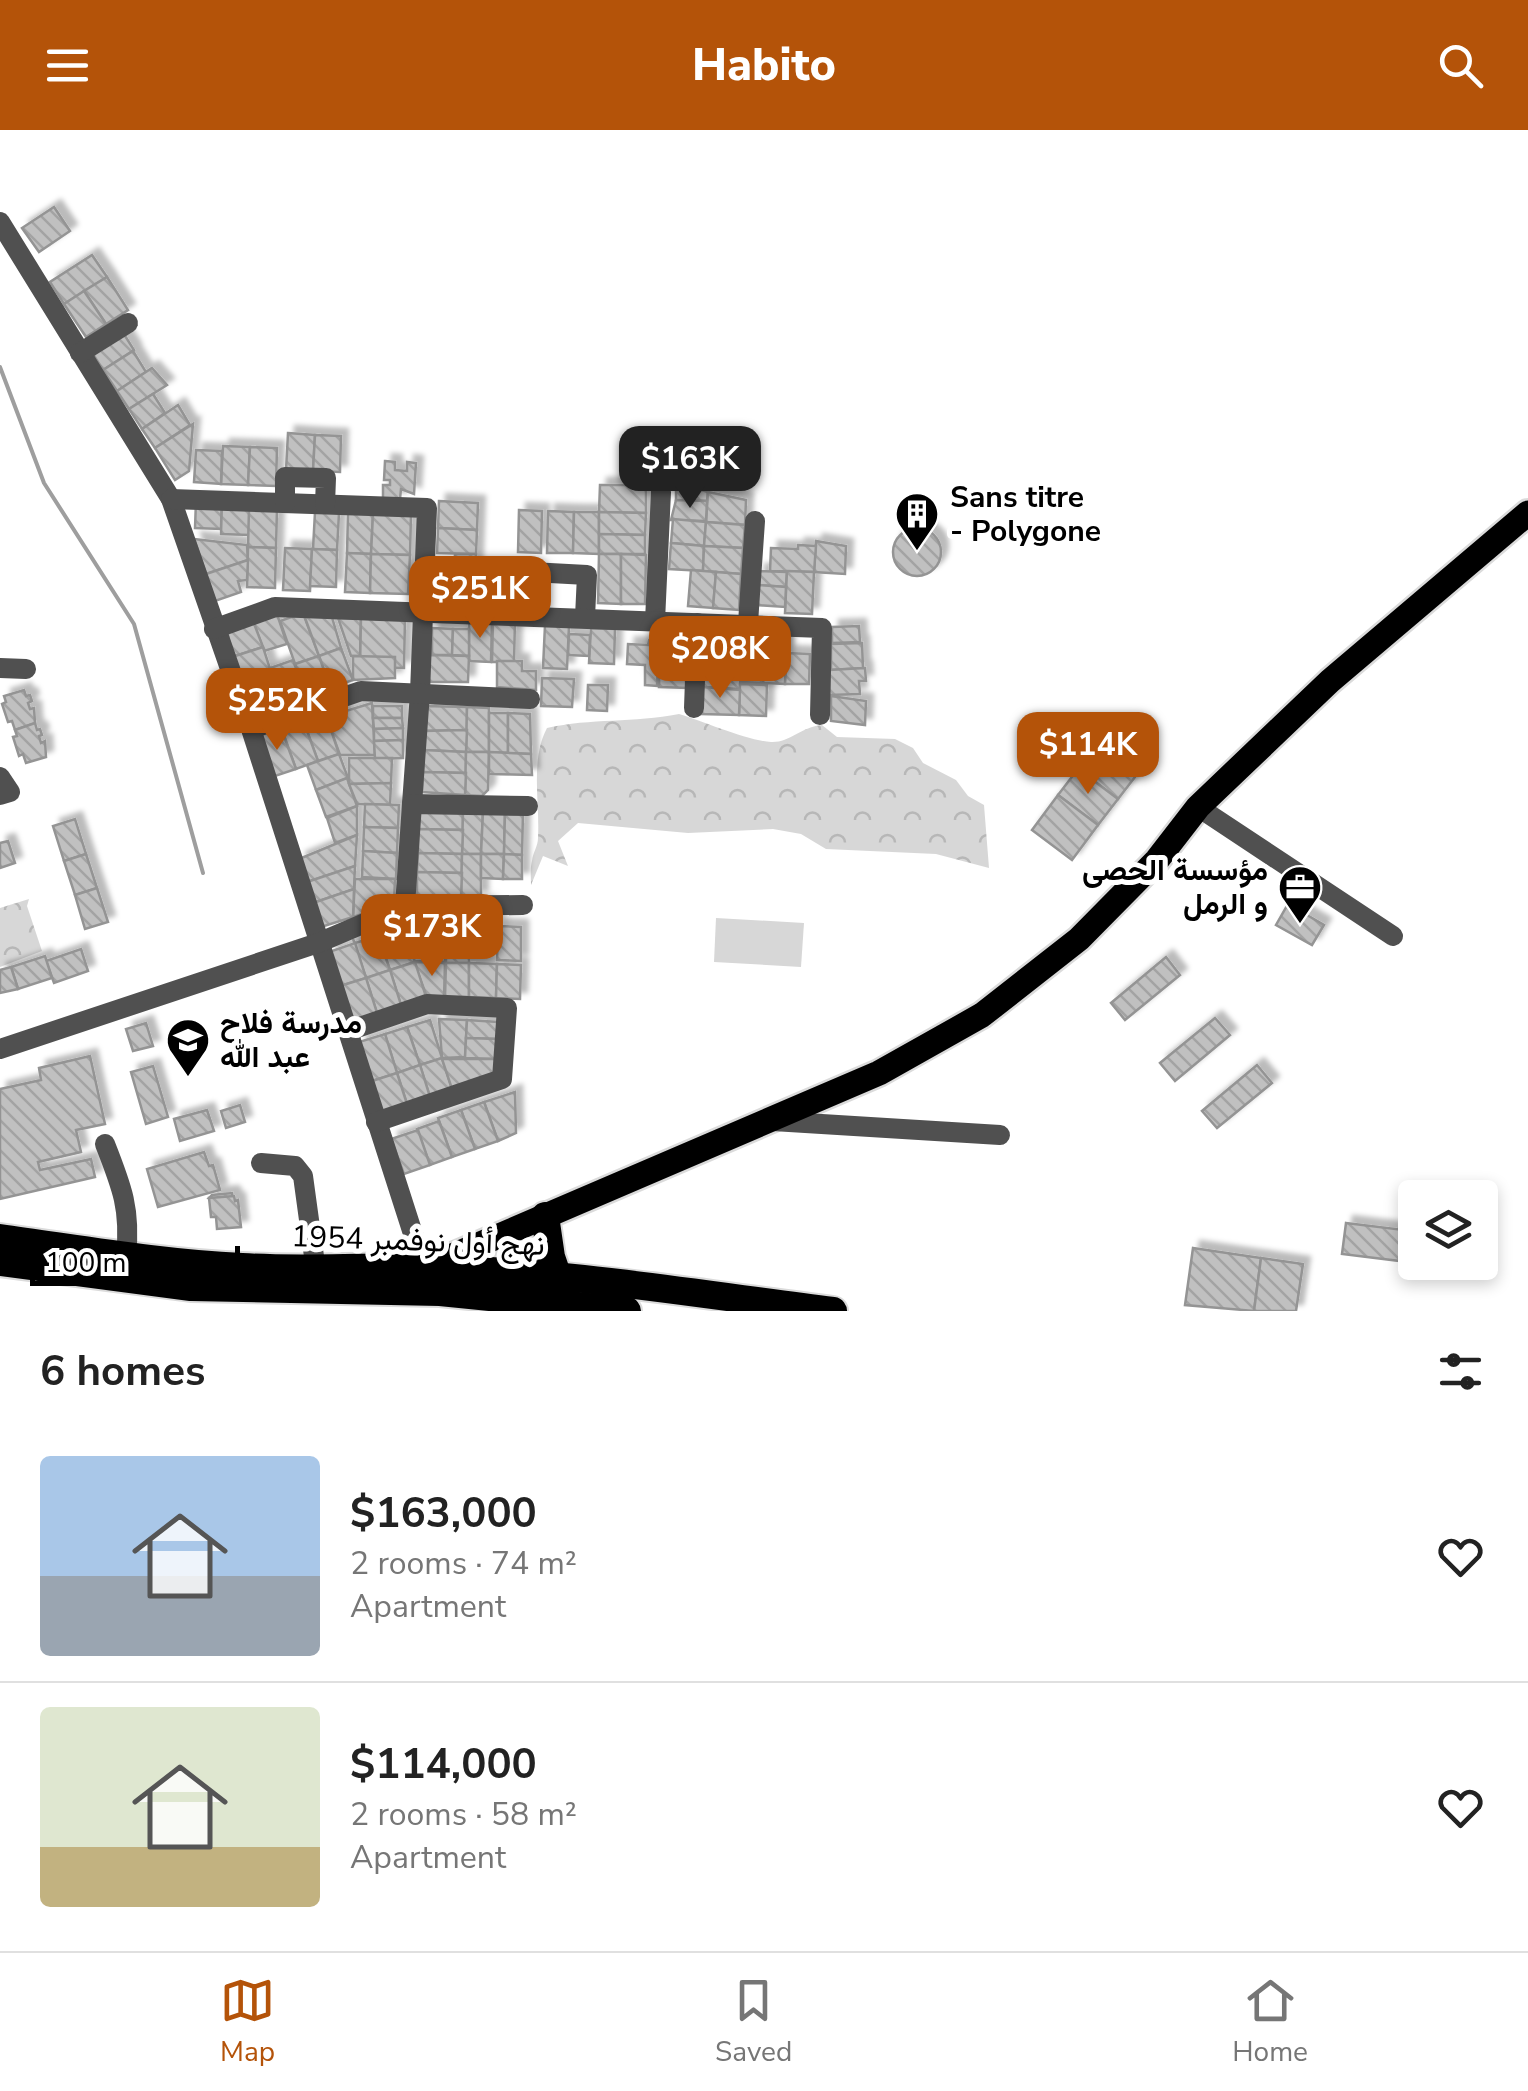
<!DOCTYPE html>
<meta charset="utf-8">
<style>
:root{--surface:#fff;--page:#f6f6f6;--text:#222;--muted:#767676;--line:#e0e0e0;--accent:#b45309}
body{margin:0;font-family:"Nunito Sans",Vazirmatn,sans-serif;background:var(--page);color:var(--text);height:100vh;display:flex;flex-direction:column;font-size:38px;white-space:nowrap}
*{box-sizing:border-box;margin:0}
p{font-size:32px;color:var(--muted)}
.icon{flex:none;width:55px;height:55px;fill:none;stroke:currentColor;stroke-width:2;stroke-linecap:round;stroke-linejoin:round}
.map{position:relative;height:1181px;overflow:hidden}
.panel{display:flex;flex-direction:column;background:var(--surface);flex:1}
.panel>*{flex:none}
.buttons{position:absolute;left:1398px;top:1050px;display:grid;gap:20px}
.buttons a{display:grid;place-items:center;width:100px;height:100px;border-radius:10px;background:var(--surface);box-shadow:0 5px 15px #0003;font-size:50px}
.scale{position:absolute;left:30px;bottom:25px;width:210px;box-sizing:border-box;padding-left:10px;border:5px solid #000;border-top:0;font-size:28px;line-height:35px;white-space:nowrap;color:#000;-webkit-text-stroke:8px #fff;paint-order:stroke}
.price{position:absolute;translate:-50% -85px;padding:0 22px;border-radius:20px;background:var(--accent);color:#fff;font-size:32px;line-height:65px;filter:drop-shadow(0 2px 5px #0008)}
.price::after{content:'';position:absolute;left:50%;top:60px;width:30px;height:22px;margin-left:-15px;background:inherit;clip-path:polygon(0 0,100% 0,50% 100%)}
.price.selected{background:#222;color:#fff}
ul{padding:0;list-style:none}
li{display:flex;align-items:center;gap:30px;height:250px;padding:0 40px}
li+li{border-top:2px solid var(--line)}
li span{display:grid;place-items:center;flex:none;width:280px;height:200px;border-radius:10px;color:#555}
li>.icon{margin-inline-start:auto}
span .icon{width:120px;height:120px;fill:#fffc;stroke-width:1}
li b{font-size:42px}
h2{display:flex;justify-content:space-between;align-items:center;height:120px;padding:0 40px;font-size:42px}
header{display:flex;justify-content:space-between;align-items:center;height:130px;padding:0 40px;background:var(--accent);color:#fff;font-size:45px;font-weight:800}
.tab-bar{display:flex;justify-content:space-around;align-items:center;height:140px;border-top:2px solid var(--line);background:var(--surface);font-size:28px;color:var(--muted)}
.tab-bar a{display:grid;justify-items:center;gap:5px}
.tab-bar .selected{color:var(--accent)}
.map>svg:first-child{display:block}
.grass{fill:url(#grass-dots)}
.forest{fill:url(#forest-crowns)}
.pitch{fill:#d7d7d7}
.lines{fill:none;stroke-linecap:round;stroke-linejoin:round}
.stream{stroke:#9e9e9e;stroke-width:4}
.building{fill:url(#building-back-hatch);stroke:#949494;stroke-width:2.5;filter:url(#shadow)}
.major-casing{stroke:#dbdbdb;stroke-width:30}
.highway-casing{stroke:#dbdbdb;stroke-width:32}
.minor{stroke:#505050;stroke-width:20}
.major{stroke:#000;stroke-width:25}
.highway{stroke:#000;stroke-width:28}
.labels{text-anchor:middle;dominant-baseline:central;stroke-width:10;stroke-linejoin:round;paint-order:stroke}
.poi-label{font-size:30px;font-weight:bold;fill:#000;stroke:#fff;text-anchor:start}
.street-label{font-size:30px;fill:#000;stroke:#fff}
</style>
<header><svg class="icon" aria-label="menu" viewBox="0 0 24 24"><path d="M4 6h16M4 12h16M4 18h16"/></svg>Habito<svg class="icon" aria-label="search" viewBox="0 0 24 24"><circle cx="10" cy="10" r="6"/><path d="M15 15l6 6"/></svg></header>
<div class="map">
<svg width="1528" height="1181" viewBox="0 0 1528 1181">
<defs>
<pattern id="grass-dots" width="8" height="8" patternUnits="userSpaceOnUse" patternTransform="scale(2.5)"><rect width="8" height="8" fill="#d7d7d7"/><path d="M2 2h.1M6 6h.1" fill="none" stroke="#b7b7b7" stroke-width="1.8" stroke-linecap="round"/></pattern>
<pattern id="forest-crowns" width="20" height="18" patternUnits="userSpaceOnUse" patternTransform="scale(2.5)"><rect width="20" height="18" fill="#d7d7d7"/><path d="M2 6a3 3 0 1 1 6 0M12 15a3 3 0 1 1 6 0" fill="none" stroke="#b7b7b7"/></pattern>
<pattern id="building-back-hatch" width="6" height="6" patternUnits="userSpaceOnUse" patternTransform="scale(2.5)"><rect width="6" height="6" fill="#c0c0c0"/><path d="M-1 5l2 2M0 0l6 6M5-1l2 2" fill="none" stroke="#a3a3a3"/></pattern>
<filter id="shadow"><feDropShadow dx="7" dy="-7" stdDeviation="2.5" flood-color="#0004"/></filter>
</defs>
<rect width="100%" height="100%" fill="#fff"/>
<polygon class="grass" points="533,1098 535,1127 492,1126 491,1116"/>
<g class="forest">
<path d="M679 584C702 591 749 611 771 612 789 613 801 597 822 595L837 607 895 609 913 618 923 633 956 650 968 666 984 675 989 738 936 724 826 719 801 704 773 699 688 703 578 693 558 711 568 736 543 726 531 755C531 747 530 738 532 731 533 722 538 716 538 708 540 673 530 630 547 598 591 588 634 593 679 584Z"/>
<polygon points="29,769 27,776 42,821 0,837 0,778"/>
</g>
<polygon class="pitch" points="716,788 804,793 801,837 714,832"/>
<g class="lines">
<polyline class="stream" points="0,237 44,353 134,494 203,743"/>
</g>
<g class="building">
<polygon points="54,77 70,101 39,122 22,98"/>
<polygon points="92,125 107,147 64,174 50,152"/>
<polygon points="107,147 128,180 106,194 84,161"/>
<polygon points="84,161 106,194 86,207 64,174"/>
<polygon points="122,201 134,220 103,240 91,221"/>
<polygon points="133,221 146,242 117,261 103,240"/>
<polygon points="152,238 167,255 129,279 117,261"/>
<polygon points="153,264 165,283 142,299 129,279"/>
<polygon points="178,275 190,295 155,318 142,299"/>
<polygon points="193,294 189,341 175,350 155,318"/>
<polygon points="288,303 315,305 313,341 286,340"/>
<polygon points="315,305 341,306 340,342 313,341"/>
<polygon points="223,316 250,317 248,355 221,354"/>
<polygon points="250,317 277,318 276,356 248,355"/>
<polygon points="196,320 222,321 221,354 194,352"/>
<polygon points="385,331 395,332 395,340 407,341 407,332 416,333 414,364 401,359 400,369 383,368 383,355 390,355 390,350 384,350"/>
<polygon points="676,352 708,362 707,371 676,370"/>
<polygon points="600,355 646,355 646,383 599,382"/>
<polygon points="708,362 746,370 745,395 706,392"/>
<polygon points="676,370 707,371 706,391 671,390"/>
<polygon points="196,371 222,372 221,399 195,398"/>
<polygon points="439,371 478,373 477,400 438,398"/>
<polygon points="222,372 250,373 249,405 221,404"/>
<polygon points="249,379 277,379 276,418 248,417"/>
<polygon points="519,380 542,381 541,423 518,422"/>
<polygon points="548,381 574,382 573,423 547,423"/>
<polygon points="315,382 339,383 337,420 313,419"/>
<polygon points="574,382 599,382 599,424 573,423"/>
<polygon points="599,382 646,383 645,405 599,404"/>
<polygon points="348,383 373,384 371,424 347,423"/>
<polygon points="373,384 411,385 410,425 371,424"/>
<polygon points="673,389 706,392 704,416 671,413"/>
<polygon points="706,392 745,395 743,418 704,416"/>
<polygon points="438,398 477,400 476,424 437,423"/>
<circle cx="917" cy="422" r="24"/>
<polygon points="599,404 645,405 645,424 599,424"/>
<polygon points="194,409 247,415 248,430 206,444"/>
<polygon points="816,411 846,416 845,444 814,442"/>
<polygon points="671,413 704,416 703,441 669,439"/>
<polygon points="798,415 816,416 814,442 770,441 771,418 798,419"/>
<polygon points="704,416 743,418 741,444 703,441"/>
<polygon points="248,417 276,418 275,458 247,457"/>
<polygon points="285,418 312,419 310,461 283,460"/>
<polygon points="312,419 337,420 336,457 310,456"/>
<polygon points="347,423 371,424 370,463 345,462"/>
<polygon points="371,424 410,425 408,464 370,463"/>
<polygon points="455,424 476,424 474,467 453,466"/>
<polygon points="599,424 621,424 621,474 598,473"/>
<polygon points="621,424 646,425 645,474 621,474"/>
<polygon points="248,430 247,450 238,451 241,462 215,471 206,444"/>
<polygon points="691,440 716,442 713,478 688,476"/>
<polygon points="758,441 787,442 786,457 758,455"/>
<polygon points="787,441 814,442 812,484 785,483"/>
<polygon points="716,442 741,444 739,480 713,478"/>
<polygon points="758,455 786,457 785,477 757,475"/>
<polygon points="303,483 319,526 295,534 280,491"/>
<polygon points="277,484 287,514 264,521 253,491"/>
<polygon points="331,484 341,518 319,526 304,485"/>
<polygon points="338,488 361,488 360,526 351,526"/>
<polygon points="361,488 405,489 404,538 360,537"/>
<polygon points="469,490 492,490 491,532 469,531"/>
<polygon points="493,490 515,491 514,532 492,532"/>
<polygon points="253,491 263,517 232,527 227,500"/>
<polygon points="545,495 569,496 567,539 543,538"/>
<polygon points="859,496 860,512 832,513 832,497"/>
<polygon points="432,498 453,499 452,525 432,525"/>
<polygon points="591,498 615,499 614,534 589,533"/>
<polygon points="453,499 469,499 469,526 452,525"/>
<polygon points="673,502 686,503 686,507 689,508 688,558 659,557 660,509 672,509"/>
<polygon points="765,502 787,504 785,554 763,553"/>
<polygon points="704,503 742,505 741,534 703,532"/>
<polygon points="569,504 590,505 589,526 568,525"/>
<polygon points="742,505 765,506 763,553 740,552"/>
<polygon points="649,510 659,510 657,556 645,555 645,535 627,534 628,514 648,515"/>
<polygon points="862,513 863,538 831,540 831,514"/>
<polygon points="263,517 272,545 242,556 232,527"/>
<polygon points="341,518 353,550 330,558 319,526"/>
<polygon points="787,523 810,524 809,554 785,554"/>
<polygon points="429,525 469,526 468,552 428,552"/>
<polygon points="319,526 330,558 306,566 295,534"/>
<polygon points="353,526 395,527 395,548 353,550"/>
<polygon points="293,530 306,566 282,574 270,538"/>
<polygon points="497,531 522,531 522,541 536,541 536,560 497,557"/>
<polygon points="703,532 741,534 740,559 702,557"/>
<polygon points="865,538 866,551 859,551 860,564 829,565 829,540"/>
<polygon points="272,545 282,574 252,584 242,556"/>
<polygon points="542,548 574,549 572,577 541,576"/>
<polygon points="740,554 767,555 766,586 739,585"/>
<polygon points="588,555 608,555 607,581 587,580"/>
<polygon points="702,557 740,560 739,585 701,584"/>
<polygon points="24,560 26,566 30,565 32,571 28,573 30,579 34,578 35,593 15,600 12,591 8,592 2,574 6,572 4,566"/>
<polygon points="831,566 866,571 865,595 831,591"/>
<polygon points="372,573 375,625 340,625 326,587"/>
<rect x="373" y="576" width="29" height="12"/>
<polygon points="424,576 467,577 467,600 423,601"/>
<polygon points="467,577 489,578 489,622 466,622"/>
<polygon points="489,583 508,583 508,623 489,622"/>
<polygon points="508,583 530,584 531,624 508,623"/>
<polygon points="326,585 339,624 318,631 304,593"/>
<polygon points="373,588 402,588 403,598 374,599"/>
<polygon points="303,590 318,631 296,639 281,597"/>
<polygon points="35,593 37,600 40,599 42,605 39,606 41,613 45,611 46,627 26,633 23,624 19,626 13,607 17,606 15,600"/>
<polygon points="281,598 296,639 272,647 258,606"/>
<polygon points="403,598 403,610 374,611 374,599"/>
<polygon points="467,600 466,622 423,620 423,601"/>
<polygon points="403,610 403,628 375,629 374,611"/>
<polygon points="1095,617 1135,647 1118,669 1078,639"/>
<polygon points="423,620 466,622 466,643 423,642"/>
<polygon points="466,622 489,622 488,660 482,666 465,665"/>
<polygon points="489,622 531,624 532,645 489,644"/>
<polygon points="339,624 348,648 316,660 307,635"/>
<polygon points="349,628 392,628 391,653 349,654"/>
<polygon points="1078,639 1118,669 1098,695 1058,665"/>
<polygon points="423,642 466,643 465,665 422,662"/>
<polygon points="347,648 357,676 326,687 316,660"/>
<polygon points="391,653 390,675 357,674 349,654"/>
<polygon points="1058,665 1098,695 1072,730 1032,700"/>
<polygon points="365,674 399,675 398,698 364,697"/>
<polygon points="357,676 357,705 335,713 327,688"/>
<polygon points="419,680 463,681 463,700 418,699"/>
<polygon points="463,681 483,682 481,724 462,724"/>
<polygon points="483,682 505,682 504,724 481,724"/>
<polygon points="505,682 523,683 522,725 504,724"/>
<polygon points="75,689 86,724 64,731 53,696"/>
<polygon points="364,697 398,698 397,723 363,721"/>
<polygon points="418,699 463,700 462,724 418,723"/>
<polygon points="357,705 355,736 307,752 299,729"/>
<polygon points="8,711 15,733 0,738 0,713"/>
<polygon points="363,721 397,723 396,749 362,747"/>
<polygon points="418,723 462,724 462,743 417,742"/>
<polygon points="86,724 97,758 75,765 64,731"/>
<polygon points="462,724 481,724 481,767 461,766"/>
<polygon points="481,724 504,724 503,749 481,748"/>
<polygon points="504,724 522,725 522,749 503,749"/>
<polygon points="355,736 354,759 313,773 307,752"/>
<polygon points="417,742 462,743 461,766 417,766"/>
<polygon points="355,749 395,749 394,774 353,787"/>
<polygon points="97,758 108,792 85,799 75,765"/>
<polygon points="354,759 353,787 321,797 313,773"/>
<polygon points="1288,774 1324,795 1312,815 1276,795"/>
<polygon points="447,789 445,832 414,831 402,794"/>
<polygon points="446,796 470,796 469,833 446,833"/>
<polygon points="498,796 521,797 521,831 497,830"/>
<polygon points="403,798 415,832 390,840 378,806"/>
<polygon points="378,806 390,840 366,848 353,809 355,813"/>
<polygon points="355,813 366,848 340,856 329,822"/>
<polygon points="81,819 88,841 54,853 46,831"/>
<polygon points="45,826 52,848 18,859 11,837"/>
<polygon points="1166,827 1180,845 1125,890 1111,873"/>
<polygon points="414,832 445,833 444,867 428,870"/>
<polygon points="415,832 426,867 401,875 390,840"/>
<polygon points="446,833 469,833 469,867 445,867"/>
<polygon points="469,833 497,834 496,868 469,867"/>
<polygon points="497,834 521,835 520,869 496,868"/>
<polygon points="11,837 18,859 0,863 0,840"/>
<polygon points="390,840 401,875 377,883 366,848"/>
<polygon points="366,848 377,883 351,891 340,856"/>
<polygon points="1215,888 1230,905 1175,951 1160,933"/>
<polygon points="439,889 467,890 465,927 442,928"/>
<polygon points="430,890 442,928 420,935 407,897"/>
<polygon points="467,890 498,892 497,909 466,908"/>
<polygon points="146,893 153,916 133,921 126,899"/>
<polygon points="407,897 420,935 397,943 385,904"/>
<polygon points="385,904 397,943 372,951 359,912"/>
<polygon points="466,908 497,909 496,929 465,928"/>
<polygon points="90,926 105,994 76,1000 81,1022 38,1032 40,1040 91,1029 95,1047 0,1069 0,959 41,950 39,938"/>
<polygon points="442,928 452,959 430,967 420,935"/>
<polygon points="442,929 496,929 496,949 452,959"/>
<polygon points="420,935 430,967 407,974 397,943"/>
<polygon points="1257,935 1272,953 1217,998 1202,981"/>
<polygon points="153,936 168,987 146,994 131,942"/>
<polygon points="397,943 407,974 382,982 372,951"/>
<polygon points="515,962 516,1003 498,1011 484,972"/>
<polygon points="484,972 498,1011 475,1019 461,980"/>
<polygon points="240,975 245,992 226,998 221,981"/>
<polygon points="207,980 214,1001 180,1011 174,989"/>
<polygon points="461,980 475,1019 452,1027 438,988"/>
<polygon points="439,991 452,1027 430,1035 417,999"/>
<polygon points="418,1000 430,1035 404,1044 391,1009"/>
<polygon points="204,1022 209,1036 213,1035 220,1060 158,1077 147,1039"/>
<polygon points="232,1063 233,1071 209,1068 212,1065"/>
<polygon points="234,1066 235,1071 238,1070 241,1097 217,1099 216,1087 211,1087 209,1068"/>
<polygon points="1346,1093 1404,1100 1400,1131 1342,1124"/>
<polygon points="1193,1118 1261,1128 1254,1181 1185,1175"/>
<polygon points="1261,1128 1303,1134 1296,1181 1254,1181"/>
</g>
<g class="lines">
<g class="major-casing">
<polyline id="major" points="422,1139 879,943 982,885 1079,809 1157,730 1198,677 1330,551 1528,383"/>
</g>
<g class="highway-casing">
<g id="highway">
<polyline points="545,1086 551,1127 563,1162"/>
<path d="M0 1108C81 1119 160 1133 242 1137 303 1141 363 1136 424 1138 561 1141 698 1164 833 1181"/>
<polyline points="0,1132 191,1157 440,1162 627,1181"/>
</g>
</g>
<g class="minor">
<polyline points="0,92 171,369 251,599 424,1138"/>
<polyline points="80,223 128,193"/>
<polyline points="171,369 427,378 420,563 412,674"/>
<polyline points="285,373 285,347 326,348 325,374"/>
<polyline points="491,483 494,440 587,445 585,487"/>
<polyline points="655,491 661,362"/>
<polyline points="748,493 755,391"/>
<polyline points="214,499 275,477 822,498 820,585"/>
<polyline points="0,538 26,539"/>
<polyline points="694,578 697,493"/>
<polyline points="251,599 361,561 530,569"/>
<polyline points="0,647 10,662 0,665"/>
<polyline points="1198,677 1393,806"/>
<polyline points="405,776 523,775"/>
<polyline points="348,901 427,874 507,878 502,949 376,992"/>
<polyline points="0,919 318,813 405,776 412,674 528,676"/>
<polyline points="773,991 1000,1005"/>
<path d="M105 1014C122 1057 131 1080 126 1126"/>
<polyline points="261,1033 295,1036 303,1046 316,1141"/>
</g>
<use href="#major" class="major"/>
<use href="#highway" class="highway"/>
</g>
<defs>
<g id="building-pin" transform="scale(2.25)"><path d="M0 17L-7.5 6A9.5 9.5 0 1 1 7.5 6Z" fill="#000" stroke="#fff"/><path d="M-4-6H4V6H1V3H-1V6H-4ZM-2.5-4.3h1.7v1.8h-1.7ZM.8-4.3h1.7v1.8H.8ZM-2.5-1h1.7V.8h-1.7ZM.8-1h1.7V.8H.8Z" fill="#fff"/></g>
<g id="office-pin" transform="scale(2.25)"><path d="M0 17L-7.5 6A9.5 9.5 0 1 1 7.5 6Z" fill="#000" stroke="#fff"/><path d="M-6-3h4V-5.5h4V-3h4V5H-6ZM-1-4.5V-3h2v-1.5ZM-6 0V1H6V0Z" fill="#fff"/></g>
<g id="school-pin" transform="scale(2.25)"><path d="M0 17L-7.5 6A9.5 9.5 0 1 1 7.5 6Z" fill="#000" stroke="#fff"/><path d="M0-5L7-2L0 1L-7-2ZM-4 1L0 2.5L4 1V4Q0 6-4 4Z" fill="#fff"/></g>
</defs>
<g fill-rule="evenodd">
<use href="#building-pin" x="917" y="384"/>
<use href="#office-pin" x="1300" y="757"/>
<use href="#school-pin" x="188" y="910"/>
</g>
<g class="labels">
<g class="poi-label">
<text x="950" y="367">Sans titre<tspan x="950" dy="34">- Polygone</tspan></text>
<text x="1268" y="740" text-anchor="end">مؤسسة الحصى<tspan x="1268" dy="34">و الرمل</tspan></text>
<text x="220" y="893">مدرسة فلاح<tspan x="220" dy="34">عبد الله</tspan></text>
</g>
<g class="street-label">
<text transform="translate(418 1111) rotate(2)">نهج أول نوفمبر 1954</text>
</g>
</g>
</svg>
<div class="buttons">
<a><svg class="icon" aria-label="layers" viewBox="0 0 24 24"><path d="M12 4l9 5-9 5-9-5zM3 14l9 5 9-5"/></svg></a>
</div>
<div class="scale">100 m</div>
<b class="price selected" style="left:690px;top:381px">$163K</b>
<b class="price" style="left:480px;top:511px">$251K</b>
<b class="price" style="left:720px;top:571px">$208K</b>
<b class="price" style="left:277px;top:623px">$252K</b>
<b class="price" style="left:1088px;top:667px">$114K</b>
<b class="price" style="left:432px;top:849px">$173K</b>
</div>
<section class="panel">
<h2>6 homes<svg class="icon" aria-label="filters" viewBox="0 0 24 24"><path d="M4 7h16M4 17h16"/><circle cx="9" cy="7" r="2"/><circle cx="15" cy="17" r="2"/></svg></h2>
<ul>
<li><span style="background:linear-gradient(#a9c7e8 60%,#9aa5b1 0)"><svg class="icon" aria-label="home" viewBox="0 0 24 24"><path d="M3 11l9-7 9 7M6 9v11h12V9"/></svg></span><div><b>$163,000</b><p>2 rooms · 74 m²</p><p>Apartment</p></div><svg class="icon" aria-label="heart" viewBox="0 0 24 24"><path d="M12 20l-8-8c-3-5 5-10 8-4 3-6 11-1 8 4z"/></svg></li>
<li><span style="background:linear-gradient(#dfe7d0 70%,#c2b280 0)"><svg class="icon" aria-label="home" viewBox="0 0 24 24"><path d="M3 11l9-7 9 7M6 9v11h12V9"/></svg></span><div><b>$114,000</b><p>2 rooms · 58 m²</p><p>Apartment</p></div><svg class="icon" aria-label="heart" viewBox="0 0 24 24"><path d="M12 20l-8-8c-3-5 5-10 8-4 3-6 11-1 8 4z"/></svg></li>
</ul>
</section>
<nav class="tab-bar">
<a class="selected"><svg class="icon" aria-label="map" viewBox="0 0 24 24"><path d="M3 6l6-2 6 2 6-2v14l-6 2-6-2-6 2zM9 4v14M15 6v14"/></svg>Map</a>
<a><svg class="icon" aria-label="saved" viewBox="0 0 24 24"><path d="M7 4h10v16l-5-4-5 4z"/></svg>Saved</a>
<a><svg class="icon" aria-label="home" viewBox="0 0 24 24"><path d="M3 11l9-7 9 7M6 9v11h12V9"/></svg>Home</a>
</nav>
